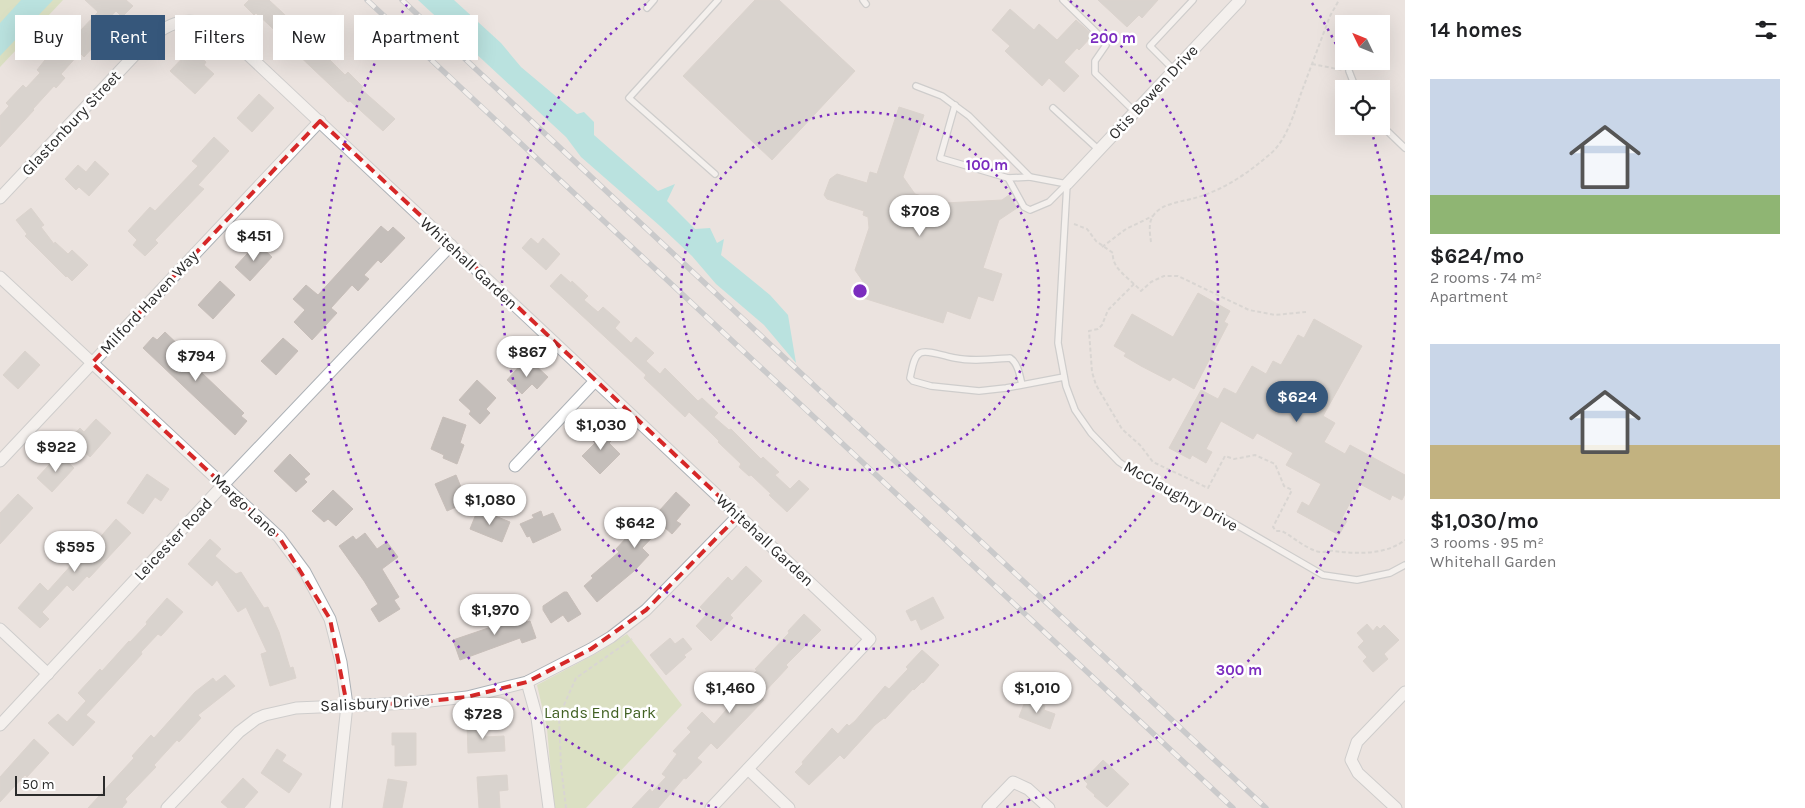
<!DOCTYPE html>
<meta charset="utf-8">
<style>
:root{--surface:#fff;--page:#f6f6f6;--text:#202124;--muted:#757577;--accent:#36577b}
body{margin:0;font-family:Karla,sans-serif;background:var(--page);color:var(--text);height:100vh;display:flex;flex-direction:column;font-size:19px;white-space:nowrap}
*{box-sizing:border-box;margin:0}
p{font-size:16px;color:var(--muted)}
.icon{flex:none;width:28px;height:28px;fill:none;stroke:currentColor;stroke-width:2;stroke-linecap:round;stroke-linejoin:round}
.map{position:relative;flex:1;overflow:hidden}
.panel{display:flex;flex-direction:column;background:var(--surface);width:400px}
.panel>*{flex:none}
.top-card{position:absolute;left:15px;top:15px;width:475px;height:45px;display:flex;gap:10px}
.needle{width:32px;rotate:313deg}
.buttons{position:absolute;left:1335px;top:15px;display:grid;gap:10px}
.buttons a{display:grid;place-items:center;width:55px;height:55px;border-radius:0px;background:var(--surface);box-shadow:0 5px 20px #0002;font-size:25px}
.scale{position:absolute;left:15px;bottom:12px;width:90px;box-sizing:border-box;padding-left:5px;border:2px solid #2b2b2b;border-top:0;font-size:14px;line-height:18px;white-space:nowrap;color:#2b2b2b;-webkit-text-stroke:4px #fff;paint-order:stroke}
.price{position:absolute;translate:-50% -42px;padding:0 11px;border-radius:18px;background:#fff;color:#222;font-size:16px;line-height:32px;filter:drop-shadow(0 1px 2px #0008)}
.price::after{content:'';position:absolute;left:50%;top:30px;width:15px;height:11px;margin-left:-8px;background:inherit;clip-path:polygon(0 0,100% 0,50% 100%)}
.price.on{background:var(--accent);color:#fff}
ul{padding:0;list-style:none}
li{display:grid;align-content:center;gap:10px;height:265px;padding:0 25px}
li span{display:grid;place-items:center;height:155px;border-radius:0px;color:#555}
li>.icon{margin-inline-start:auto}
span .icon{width:90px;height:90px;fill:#fffc;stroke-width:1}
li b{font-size:21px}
h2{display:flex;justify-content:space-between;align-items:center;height:60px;padding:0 25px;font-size:21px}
.pill{padding:0 18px;border-radius:0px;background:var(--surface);box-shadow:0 5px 20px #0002;font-size:18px;line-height:45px}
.pill.on{background:var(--accent);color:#fff}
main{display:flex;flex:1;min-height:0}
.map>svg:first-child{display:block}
.green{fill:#c7dca2}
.water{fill:#7ee1df}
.building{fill:#c4beba;stroke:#c7beb9}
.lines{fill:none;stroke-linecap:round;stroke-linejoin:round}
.service-casing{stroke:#acb1b6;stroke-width:8}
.minor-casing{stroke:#acb1b6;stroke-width:13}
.path{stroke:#c4c4c4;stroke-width:2;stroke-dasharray:4 2.5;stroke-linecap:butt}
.service{stroke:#fff;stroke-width:5.5}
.minor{stroke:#fff;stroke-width:11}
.rail-casing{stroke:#a2aab3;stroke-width:5.5}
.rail{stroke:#fff;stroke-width:4;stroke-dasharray:11;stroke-linecap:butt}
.marked{fill:none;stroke:#d62828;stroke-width:4;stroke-dasharray:10 6;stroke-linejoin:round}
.ring{fill:none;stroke:#7b2cbf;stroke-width:2.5;stroke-dasharray:2.5 5}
.labels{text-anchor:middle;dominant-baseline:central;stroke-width:5;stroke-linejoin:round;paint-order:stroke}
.street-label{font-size:16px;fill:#2b2b2b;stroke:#fff}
.park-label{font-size:16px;fill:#426123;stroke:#fff}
.centre{fill:#7b2cbf;stroke:#fff;stroke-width:2.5}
.ring-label{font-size:15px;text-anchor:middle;font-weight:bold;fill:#7b2cbf;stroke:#fff;stroke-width:5;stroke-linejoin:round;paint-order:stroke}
</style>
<main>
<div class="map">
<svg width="1405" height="808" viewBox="0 0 1405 808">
<rect width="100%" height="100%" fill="#ebe3df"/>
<g class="green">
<polygon points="0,0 63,0 0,67"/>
<polygon points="627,634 682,705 586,808 555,808 552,787 547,728 537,685 599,652"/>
</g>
<g class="water">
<polygon points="21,0 53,0 0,56 0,23"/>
<polygon points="418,0 454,0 501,43 521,67 577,114 584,112 594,122 594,135 658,191 675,184 667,201 695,229 710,228 717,243 724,239 721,255 770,295 788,315 796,363 764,325 716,284 692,256 660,226 581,157 566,137"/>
</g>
<g class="building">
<polygon points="85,0 126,0 133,6 122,17 116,11 101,27 106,33 84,57 80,53 61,74 65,78 56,88 54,86 33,109 34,110 0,147 0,116 9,106 6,103 23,85 26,88 40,73 37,70 56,46 61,51 98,12"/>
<polygon points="249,0 269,0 299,28 298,29 331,59 330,60 345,75 348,72 363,87 361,89 395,119 383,131 350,101 348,102 293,50 294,48 256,13 254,15 244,5"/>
<polygon points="755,0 779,0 855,71 772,160 683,76"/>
<polygon points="1098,0 1158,0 1142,18 1139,15 1127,27"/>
<polygon points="1010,9 1034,30 1039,24 1057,40 1076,20 1093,35 1079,50 1077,48 1064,62 1079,76 1064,92 1049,78 1042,86 1005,51 1010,46 992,30"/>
<polygon points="191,49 206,62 204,65 214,74 195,94 170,71"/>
<polygon points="259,94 274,108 252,132 237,118"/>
<polygon points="899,107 924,115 903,177 915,194 945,203 1002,200 1009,195 1017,208 999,220 983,268 1002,274 993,301 978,296 970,319 947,311 943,323 860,297 864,283 855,270 869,228 868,217 863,215 864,211 827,199 824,195 830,179 837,174 867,183 870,172 877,174"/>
<polygon points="214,137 229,151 198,185 204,189 155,240 158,243 145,256 133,245 137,240 128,231 150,207 155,211 198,166 192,161"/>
<polygon points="95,161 109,174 89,196 79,187 76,190 65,179 78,165 86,172"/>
<polygon points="31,208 44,225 41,227 54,244 55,242 68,254 72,250 88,265 72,281 67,276 66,277 25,236 27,234 16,220"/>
<polygon points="381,226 388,232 393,227 405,238 381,263 378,260 364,275 369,279 358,291 352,285 331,308 337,313 312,340 294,322 305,310 293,299 306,285 318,295"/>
<polygon points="531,238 538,244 543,238 560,254 546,270 522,248"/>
<polygon points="257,243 272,257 250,281 235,267"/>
<polygon points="561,274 571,283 572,281 588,296 584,300 598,312 603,307 620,322 615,328 631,343 636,337 654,353 646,361 660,374 665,368 698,401 702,398 718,413 714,417 729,430 731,429 761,459 763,457 779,472 775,475 790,489 799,480 809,489 787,512 769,495 771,494 751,475 749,476 739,467 741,464 718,442 719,441 711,433 689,412 685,417 644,378 646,375 550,286"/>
<polygon points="220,281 235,295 213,319 198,305"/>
<polygon points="1198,293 1230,311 1224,322 1228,324 1194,389 1173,377 1170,381 1141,366 1124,356 1126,353 1114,346 1132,314 1173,337"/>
<polygon points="1314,319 1362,346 1323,416 1335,423 1324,442 1345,454 1350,445 1405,475 1405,494 1402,500 1392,495 1390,500 1360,484 1342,518 1347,521 1339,535 1297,512 1302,502 1309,506 1321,484 1286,465 1293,453 1257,433 1253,439 1221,421 1206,449 1212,452 1206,463 1192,455 1190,459 1169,448 1201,390 1218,399 1224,388 1236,394 1252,366 1266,374 1273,361 1281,365 1298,335 1304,338"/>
<polygon points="165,332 186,352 179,359 198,377 202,373 244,413 241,416 247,421 235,435 143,348 153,337 157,340"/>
<polygon points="283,338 298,351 276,375 261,361"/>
<polygon points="25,351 40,365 18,389 3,375"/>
<polygon points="523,362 530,368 534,364 548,377 537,389 532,384 522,394 507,380"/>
<polygon points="477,380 496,398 486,409 490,413 480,424 469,414 471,411 459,400"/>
<polygon points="443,417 466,425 460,443 464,445 457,464 443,458 444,455 431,449"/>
<polygon points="96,419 111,433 90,457 70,439 80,428 84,432"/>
<polygon points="599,426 613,439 609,443 620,454 600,474 582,456 595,443 589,437"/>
<polygon points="59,454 74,468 52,492 37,478"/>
<polygon points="290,454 310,474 304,479 307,482 296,492 274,471"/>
<polygon points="147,474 169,489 161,501 155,497 143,514 127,503"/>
<polygon points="456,475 463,492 466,491 470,501 447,511 435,484"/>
<polygon points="333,490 353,509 336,526 328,519 324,522 312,511"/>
<polygon points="676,492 690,505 676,521 681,524 672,534 663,526 642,548 649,555 634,571 597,602 584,586 593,578 591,576 619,552 616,549 639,524 644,528"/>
<polygon points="18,494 33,508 0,544 0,513"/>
<polygon points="478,509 510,522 502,542 470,529"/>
<polygon points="541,511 543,517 553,513 561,530 533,543 530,536 527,537 520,524 534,518 532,515"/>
<polygon points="116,519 131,533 89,578 87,576 73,591 67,585 42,612 49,619 40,628 18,608 40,583 48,591 74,562 77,564"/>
<polygon points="365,533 377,549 387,542 398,557 382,569 399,597 394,600 400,609 379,622 371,609 378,604 364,581 339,546 353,536 356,540"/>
<polygon points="210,539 221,549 215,556 236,574 241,572 264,608 268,607 279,632 290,668 293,667 296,678 270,686 261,654 267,652 246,607 238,612 217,580 212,586 188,564"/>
<polygon points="746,566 762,581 730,615 733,618 711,641 696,626 707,614 700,607 728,577 732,581"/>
<polygon points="564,592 567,592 581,614 568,622 563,615 551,623 543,610 543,606"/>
<polygon points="933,597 944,618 921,630 916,619 911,621 906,611"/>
<polygon points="167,598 183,612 161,636 158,634 141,652 142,654 86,715 95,722 73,746 48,723 58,714 67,722 86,701 78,693 100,669 102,671 129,641 130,642 147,624 146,622"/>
<polygon points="523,612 527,622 530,621 536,638 522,643 520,638 460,660 453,640 500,624 499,622"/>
<polygon points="804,614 821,630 786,665 788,667 760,697 764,700 717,749 711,743 697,758 702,762 686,779 684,778 658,808 632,808 650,789 652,792 666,777 662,774 677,754 673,751 691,732 687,728 702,712 714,724 751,681 749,679 757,670 755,669 789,633 788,631"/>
<polygon points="1367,624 1373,631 1377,626 1380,629 1384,625 1399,640 1384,654 1388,659 1373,672 1363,661 1367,657 1358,647 1364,641 1357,633"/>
<polygon points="670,638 675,644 683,638 692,649 684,655 686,657 666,675 650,655"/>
<polygon points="922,650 939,665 923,683 922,682 914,690 913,689 885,719 884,718 875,725 844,759 840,755 809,785 795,772 803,764 802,762 832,728 838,734 847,724 849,726 855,721 885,686 889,689 908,669 906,667"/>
<polygon points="225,675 235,686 198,715 201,718 179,742 177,740 154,765 156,767 125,799 127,802 122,808 88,808 134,758 132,756 151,735 154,738 195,692 213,678 216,682"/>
<polygon points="1026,699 1045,706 1044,710 1055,714 1050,729 1019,717"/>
<polygon points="484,722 485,737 504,736 505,751 468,753 467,723"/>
<polygon points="392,733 416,733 416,765 395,766 395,745 392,745"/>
<polygon points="34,739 49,753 27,777 25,775 0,802 0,777"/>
<polygon points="277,749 286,755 282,761 302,774 289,793 261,773"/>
<polygon points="1103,760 1129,784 1107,807 1094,796 1095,795 1086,787 1088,784 1084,780"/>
<polygon points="507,775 508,790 499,791 500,808 479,808 477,777"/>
<polygon points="243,778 258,792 244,808 228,808 221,802"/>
<polygon points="388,779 407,782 402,808 383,808"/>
</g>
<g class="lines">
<g class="service-casing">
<g id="service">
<polyline points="863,0 866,4"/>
<polyline points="1063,0 1098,34 1106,45 1095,61 1095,73 1135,112"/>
<polyline points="647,8 654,0"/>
<polyline points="1174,70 1150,46 1193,0"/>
<polyline points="1349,71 1356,89"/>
<polyline points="916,86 942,96 969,116 1030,177 1067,184"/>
<polyline points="955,105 940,158 1008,178 1024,207 1030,210 1049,202 1067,184"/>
<polyline points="1053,108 1099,150"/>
<polyline points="1381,125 1405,148"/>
<polyline points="715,174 629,98 718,0"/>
<polyline points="1008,178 1030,177"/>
<polyline points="1067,184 1058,343 1066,386 1075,410 1091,433 1119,462 1146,480 1223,517 1323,575 1357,580 1390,573 1405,565"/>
<path d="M1022 385C1020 376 1018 363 1010 358 992 359 973 362 955 358 947 357 927 349 920 353 913 357 912 370 910 378L913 381 931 386 979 391 1006 388 1064 377"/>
</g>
</g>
<g class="minor-casing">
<g id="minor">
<polyline points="1067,184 1240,0"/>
<path d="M0 198 146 43C172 17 197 14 227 35L870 639 711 808"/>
<polyline points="0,277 279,537 305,572 330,619 341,662 347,705 336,808"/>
<polyline points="0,461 320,121"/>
<polyline points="515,466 595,381"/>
<polyline points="0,629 48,674"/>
<polyline points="527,682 537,718 549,808"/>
<polyline points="0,725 223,485 451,245"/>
<polyline points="748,769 789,808"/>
<polyline points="167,808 239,732 256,719 265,715 296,708 411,703 467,697 527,682 591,649 611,637 646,610 739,515"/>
<polyline points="988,808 1013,782 1028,789 1049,808"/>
<polyline points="1396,808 1358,773 1351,760 1357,742 1405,692"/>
</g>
</g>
<g class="path">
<polyline points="1312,64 1342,70"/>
<path d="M1074 224 1087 229 1096 241 1113 253C1111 269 1131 279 1141 291L1151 282 1164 276H1178L1249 310 1275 315 1306 312"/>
<path d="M1151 242C1150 234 1148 223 1153 216 1162 202 1184 202 1198 197 1225 189 1248 173 1269 155 1288 140 1295 109 1303 88 1312 64 1321 40 1330 16L1339 0"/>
<polyline points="1102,247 1126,229 1153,216"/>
<path d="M1134 284 1108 310 1102 325 1098 329 1089 331 1092 372 1096 385 1122 429 1140 445 1153 462 1208 488 1225 456 1234 459 1255 455 1275 464 1284 486 1292 490 1273 527 1276 531H1282C1293 537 1304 547 1316 551 1323 554 1328 550 1334 551 1357 554 1386 555 1405 540"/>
<polyline points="566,808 561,766 559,717 567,698 576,678 632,639"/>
</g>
<use href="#service" class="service"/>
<use href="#minor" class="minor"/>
<g class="rail-casing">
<g id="rail">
<polyline points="367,0 1233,808"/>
<polyline points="402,0 1266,808"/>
</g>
</g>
<use href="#rail" class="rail"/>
</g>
<path d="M0 0H1405V808H0ZM320 121 739 515 646 610 591 649 527 682 467 697 411 703 347 705 330 619 279 537 92 363Z" fill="#ebe3df" fill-opacity=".55" fill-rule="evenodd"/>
<path class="marked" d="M320 121 739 515 646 610 591 649 527 682 467 697 411 703 347 705 330 619 279 537 92 363Z"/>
<g class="ring">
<circle cx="860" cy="291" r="179"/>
<path d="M1070 1A358 358 0 1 1 650 1"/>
<path d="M717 808A536 536 0 0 1 408 3M1312 3A536 536 0 0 1 1342 56M1371 130A536 536 0 0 1 1003 808"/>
</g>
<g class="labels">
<g class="street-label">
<text transform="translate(1153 92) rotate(-47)">Otis Bowen Drive</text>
<text transform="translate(71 123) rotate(-47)">Glastonbury Street</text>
<text transform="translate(469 263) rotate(43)">Whitehall Garden</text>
<text transform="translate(149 302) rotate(-47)">Milford Haven Way</text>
<text transform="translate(1181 496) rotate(29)">McClaughry Drive</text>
<text transform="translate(245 505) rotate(43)">Margo Lane</text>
<text transform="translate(173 539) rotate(-47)">Leicester Road</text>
<text transform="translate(765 540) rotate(43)">Whitehall Garden</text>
<text transform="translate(375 703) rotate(-3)">Salisbury Drive</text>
</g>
<g class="park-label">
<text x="600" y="712">Lands End Park</text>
</g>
</g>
<circle cx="860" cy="291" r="8" class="centre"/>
<g class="ring-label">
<text x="1113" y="43">200 m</text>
<text x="987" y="170">100 m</text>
<text x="1239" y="675">300 m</text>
</g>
</svg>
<div class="buttons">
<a><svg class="needle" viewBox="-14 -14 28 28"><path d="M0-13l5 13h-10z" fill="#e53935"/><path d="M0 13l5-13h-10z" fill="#757577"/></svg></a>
<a><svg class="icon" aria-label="locate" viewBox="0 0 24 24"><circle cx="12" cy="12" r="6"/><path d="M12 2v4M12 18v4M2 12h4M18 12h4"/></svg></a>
</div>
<div class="scale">50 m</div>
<b class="price" style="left:920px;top:237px">$708</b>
<b class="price" style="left:254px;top:262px">$451</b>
<b class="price" style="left:527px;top:378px">$867</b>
<b class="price" style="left:196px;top:382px">$794</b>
<b class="price on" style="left:1297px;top:423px">$624</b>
<b class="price" style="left:601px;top:451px">$1,030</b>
<b class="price" style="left:56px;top:473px">$922</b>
<b class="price" style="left:490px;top:526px">$1,080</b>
<b class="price" style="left:635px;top:549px">$642</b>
<b class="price" style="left:75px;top:573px">$595</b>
<b class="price" style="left:495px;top:636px">$1,970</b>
<b class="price" style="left:730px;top:714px">$1,460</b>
<b class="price" style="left:1037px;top:714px">$1,010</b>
<b class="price" style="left:483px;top:740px">$728</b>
<div class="top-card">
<a class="pill">Buy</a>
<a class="pill on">Rent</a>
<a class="pill">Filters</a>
<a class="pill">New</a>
<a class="pill">Apartment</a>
</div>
</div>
<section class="panel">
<h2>14 homes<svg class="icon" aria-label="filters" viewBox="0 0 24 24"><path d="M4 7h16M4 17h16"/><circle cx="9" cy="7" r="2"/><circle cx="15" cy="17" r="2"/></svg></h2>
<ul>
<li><span style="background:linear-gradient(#c9d6e8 75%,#8fb573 0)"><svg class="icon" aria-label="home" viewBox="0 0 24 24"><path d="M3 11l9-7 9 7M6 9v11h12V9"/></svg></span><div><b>$624/mo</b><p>2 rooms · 74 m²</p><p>Apartment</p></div></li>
<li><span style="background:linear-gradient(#c9d6e8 65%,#c2b280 0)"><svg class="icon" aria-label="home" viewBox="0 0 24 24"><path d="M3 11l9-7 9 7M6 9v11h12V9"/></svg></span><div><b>$1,030/mo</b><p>3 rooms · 95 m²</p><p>Whitehall Garden</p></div></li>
</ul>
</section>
</main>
